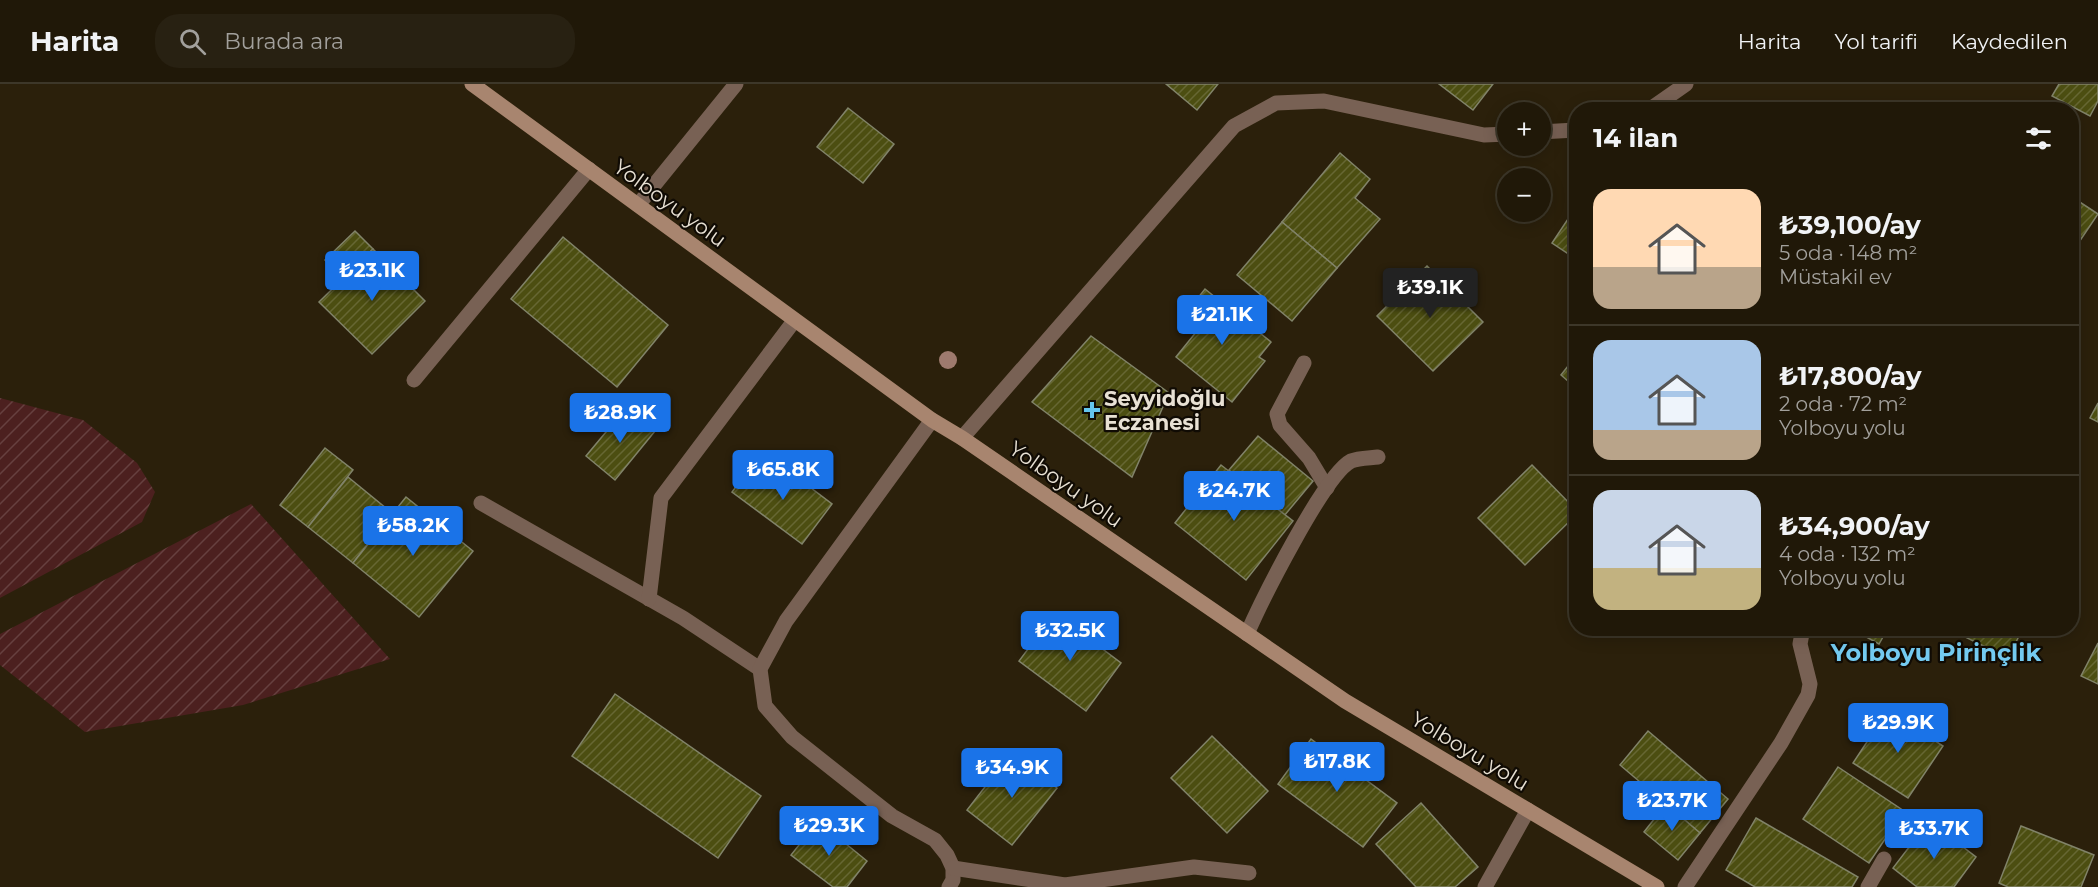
<!DOCTYPE html>
<html lang="tr">
<meta charset="utf-8">
<style>
:root{--surface:#201808;--page:#282112;--text:#f1f3f6;--muted:#a2a09c;--line:#3d3729;--accent:#1a73e8}
body{margin:0;font-family:Montserrat,sans-serif;background:var(--page);color:var(--text);height:100vh;display:flex;flex-direction:column;font-size:22px;white-space:nowrap}
*{box-sizing:border-box;margin:0}
p{font-size:20px;color:var(--muted)}
.icon{flex:none;width:33px;height:33px;fill:none;stroke:currentColor;stroke-width:2;stroke-linecap:round;stroke-linejoin:round}
.map{position:relative;flex:1;overflow:hidden}
.sheet{position:absolute;left:1569px;top:18px;width:510px;height:534px;display:flex;flex-direction:column;background:var(--surface);border-radius:24px;box-shadow:0 3px 15px #0003,0 0 0 2px var(--line)}
.sheet>*{flex:none}
.fabs{position:absolute;left:1497px;top:18px;display:grid;gap:12px}
.fabs a{display:grid;place-items:center;width:54px;height:54px;border-radius:50%;background:var(--surface);box-shadow:0 3px 15px #0003,0 0 0 2px var(--line);font-size:30px}
.price{position:absolute;translate:-50% -51px;padding:0 14px;border-radius:6px;background:var(--accent);color:#fff;font-size:20px;line-height:39px;filter:drop-shadow(0 2px 3px #0008)}
.price::after{content:'';position:absolute;left:50%;top:36px;width:18px;height:14px;margin-left:-9px;background:inherit;clip-path:polygon(0 0,100% 0,50% 100%)}
.price.active{background:#222;color:#fff}
ul{padding:0;list-style:none}
li{display:flex;align-items:center;gap:18px;height:150px;padding:0 24px}
li+li{border-top:2px solid var(--line)}
li span{display:grid;place-items:center;flex:none;width:168px;height:120px;border-radius:18px;color:#555}
li>.icon{margin-inline-start:auto}
span .icon{width:72px;height:72px;fill:#fffc;stroke-width:1}
li b{font-size:26px}
h2{display:flex;justify-content:space-between;align-items:center;height:72px;padding:0 24px;font-size:26px}
header{display:flex;align-items:center;gap:36px;box-sizing:border-box;height:84px;padding:0 30px;background:var(--surface);border-bottom:2px solid var(--line)}
header strong{font-size:28px}
nav{display:flex;gap:33px;margin-inline-start:auto;font-size:21px}
.search{width:420px;height:54px;background:var(--page);display:flex;align-items:center;gap:15px;box-sizing:border-box;padding:0 21px;border-radius:24px;color:var(--muted);font-size:22px}
.map>svg:first-child{display:block}
.garden{fill:url(#garden-furrows)}
.building{fill:url(#building-hatch);stroke:#818369;stroke-width:1.5}
.lines{fill:none;stroke-linecap:round;stroke-linejoin:round}
.lane{stroke:#786154;stroke-width:15}
.street{stroke:#786154;stroke-width:15}
.secondary{stroke:#a8856f;stroke-width:15}
.tree{fill:#9e7a6e}
.poi-dot{fill:#64c5ee;stroke:#100b04;stroke-width:2}
.labels{text-anchor:middle;dominant-baseline:central;stroke-width:4.5;stroke-linejoin:round;paint-order:stroke}
.street-label{font-size:21px;fill:#e8e1d4;stroke:#100b04}
.poi-label{font-size:21px;font-weight:bold;fill:#e8e1d4;stroke:#100b04;text-anchor:start}
.quarter-label{font-size:24px;font-weight:bold;fill:#74cbf1;stroke:#100b04}
</style>
<header>
<strong>Harita</strong>
<div class="search"><svg class="icon" aria-label="search" viewBox="0 0 24 24"><circle cx="10" cy="10" r="6"/><path d="M15 15l6 6"/></svg>Burada ara</div>
<nav><a>Harita</a><a>Yol tarifi</a><a>Kaydedilen</a></nav>
</header>
<div class="map">
<svg width="2098" height="803" viewBox="0 0 2098 803">
<defs>
<pattern id="garden-furrows" width="10" height="10" patternUnits="userSpaceOnUse" patternTransform="scale(1.5)"><rect width="10" height="10" fill="#4c201f"/><path d="M-1 1l2-2M0 10L10 0M9 11l2-2" fill="none" stroke="#66403f"/></pattern>
<pattern id="building-hatch" width="6" height="6" patternUnits="userSpaceOnUse" patternTransform="scale(1.5)"><rect width="6" height="6" fill="#4c4e11"/><path d="M-1 1l2-2M0 6l6-6M5 7l2-2" fill="none" stroke="#666733"/></pattern>
</defs>
<rect width="100%" height="100%" fill="#2b200b"/>
<g class="garden">
<polygon points="0,314 83,336 137,379 155,408 142,438 0,514"/>
<polygon points="251,420 390,575 243,621 85,648 0,581 0,550"/>
</g>
<g class="building">
<polygon points="1166,0 1218,0 1197,26"/>
<polygon points="1439,0 1493,0 1473,26"/>
<polygon points="2059,0 2098,0 2098,17 2090,32 2052,12"/>
<polygon points="848,24 894,60 863,99 817,63"/>
<polygon points="1340,69 1370,95 1355,114 1380,135 1337,184 1282,138"/>
<polygon points="2072,113 2098,130 2075,164 2072,161"/>
<polygon points="1576,123 1576,175 1552,159"/>
<polygon points="1282,138 1337,184 1292,237 1237,191"/>
<polygon points="355,147 373,165 342,194 325,176"/>
<polygon points="563,153 668,241 617,303 511,215"/>
<polygon points="373,165 425,217 372,270 319,218"/>
<polygon points="1427,182 1483,238 1433,287 1377,232"/>
<polygon points="1205,205 1271,258 1259,273 1265,277 1232,318 1176,273 1197,247 1181,235"/>
<polygon points="1091,252 1169,309 1132,393 1032,318"/>
<polygon points="1576,272 1576,304 1561,291"/>
<polygon points="2098,319 2098,338 2090,334"/>
<polygon points="626,324 655,347 615,396 586,372"/>
<polygon points="1258,352 1313,397 1284,432 1229,386"/>
<polygon points="325,364 353,386 308,443 280,421"/>
<polygon points="755,377 782,398 790,388 832,420 802,460 732,408"/>
<polygon points="1221,381 1293,437 1246,496 1175,439"/>
<polygon points="1532,381 1576,426 1576,431 1525,481 1478,434"/>
<polygon points="348,393 392,429 353,479 308,443"/>
<polygon points="406,413 473,467 419,533 353,479"/>
<polygon points="1055,529 1121,579 1086,627 1019,577"/>
<polygon points="1850,544 1888,544 1879,560"/>
<polygon points="1969,544 2023,544 2008,574 1965,553"/>
<polygon points="2098,559 2098,600 2081,592"/>
<polygon points="615,610 761,712 718,774 572,672"/>
<polygon points="1888,626 1943,662 1908,714 1853,679"/>
<polygon points="1648,647 1728,715 1700,749 1620,681"/>
<polygon points="1212,652 1268,707 1227,749 1171,694"/>
<polygon points="1311,655 1397,719 1363,763 1278,700"/>
<polygon points="1012,668 1057,704 1012,761 967,726"/>
<polygon points="1838,683 1904,727 1869,779 1803,735"/>
<polygon points="1421,719 1478,783 1455,803 1416,803 1376,760"/>
<polygon points="1666,720 1700,749 1678,776 1644,748"/>
<polygon points="1756,734 1858,793 1852,803 1755,803 1726,786"/>
<polygon points="818,737 867,777 847,803 833,803 791,771"/>
<polygon points="1929,737 1976,773 1954,803 1917,803 1893,784"/>
<polygon points="2021,742 2094,771 2081,803 2008,803 1999,799"/>
</g>
<g class="lines">
<g class="lane">
<polyline points="638,121 736,0"/>
<polyline points="1304,279 1277,330 1280,341 1309,374 1327,404"/>
<polyline points="414,296 589,85"/>
<polyline points="481,419 683,534 760,585"/>
<polyline points="649,515 661,414 794,237"/>
<path d="M1247 550C1261 518 1324 391 1351 377 1358 374 1371 374 1378 373"/>
<polyline points="1868,803 1884,775"/>
</g>
<g class="street">
<polyline points="1649,26 1686,0"/>
<polyline points="1540,48 1576,46"/>
<polyline points="932,336 786,537 760,585 765,622 792,653 892,732 935,756 947,771 953,784 953,796 949,803"/>
<polyline points="962,354 1234,42 1276,19 1324,17 1484,51 1508,50"/>
<polyline points="953,784 1065,801 1194,783 1249,789"/>
<polyline points="1485,803 1528,726"/>
<polyline points="1685,803 1781,659 1808,611 1810,600 1800,560 1803,544"/>
</g>
<polyline class="secondary" points="472,0 932,336 962,354 1345,617 1657,803"/>
</g>
<circle class="tree" cx="948" cy="276" r="9"/>
<path class="poi-dot" d="M1089 317h6v6h6v6h-6v6h-6v-6h-6v-6h6z"/>
<g class="labels">
<g class="street-label">
<text transform="translate(670 119) rotate(36)">Yolboyu yolu</text>
<text transform="translate(1066 400) rotate(35)">Yolboyu yolu</text>
<text transform="translate(1470 667) rotate(31)">Yolboyu yolu</text>
</g>
<g class="poi-label">
<text x="1104" y="314">Seyyidoğlu<tspan x="1104" dy="24">Eczanesi</tspan></text>
</g>
<g class="quarter-label">
<text x="1936" y="568">Yolboyu Pirinçlik</text>
</g>
</g>
</svg>
<div class="fabs">
<a>+</a>
<a>−</a>
</div>
<b class="price" style="left:372px;top:218px">₺23.1K</b>
<b class="price active" style="left:1430px;top:235px">₺39.1K</b>
<b class="price" style="left:1222px;top:262px">₺21.1K</b>
<b class="price" style="left:620px;top:360px">₺28.9K</b>
<b class="price" style="left:783px;top:417px">₺65.8K</b>
<b class="price" style="left:1234px;top:438px">₺24.7K</b>
<b class="price" style="left:413px;top:473px">₺58.2K</b>
<b class="price" style="left:1070px;top:578px">₺32.5K</b>
<b class="price" style="left:1898px;top:670px">₺29.9K</b>
<b class="price" style="left:1337px;top:709px">₺17.8K</b>
<b class="price" style="left:1012px;top:715px">₺34.9K</b>
<b class="price" style="left:1672px;top:748px">₺23.7K</b>
<b class="price" style="left:829px;top:773px">₺29.3K</b>
<b class="price" style="left:1934px;top:776px">₺33.7K</b>
<section class="sheet">
<h2>14 ilan<svg class="icon" aria-label="filters" viewBox="0 0 24 24"><path d="M4 7h16M4 17h16"/><circle cx="9" cy="7" r="2"/><circle cx="15" cy="17" r="2"/></svg></h2>
<ul>
<li><span style="background:linear-gradient(#ffd9b3 65%,#b9a48a 0)"><svg class="icon" aria-label="home" viewBox="0 0 24 24"><path d="M3 11l9-7 9 7M6 9v11h12V9"/></svg></span><div><b>₺39,100/ay</b><p>5 oda · 148 m²</p><p>Müstakil ev</p></div></li>
<li><span style="background:linear-gradient(#a9c7e8 75%,#b9a48a 0)"><svg class="icon" aria-label="home" viewBox="0 0 24 24"><path d="M3 11l9-7 9 7M6 9v11h12V9"/></svg></span><div><b>₺17,800/ay</b><p>2 oda · 72 m²</p><p>Yolboyu yolu</p></div></li>
<li><span style="background:linear-gradient(#c9d6e8 65%,#c2b280 0)"><svg class="icon" aria-label="home" viewBox="0 0 24 24"><path d="M3 11l9-7 9 7M6 9v11h12V9"/></svg></span><div><b>₺34,900/ay</b><p>4 oda · 132 m²</p><p>Yolboyu yolu</p></div></li>
</ul>
</section>
</div>
